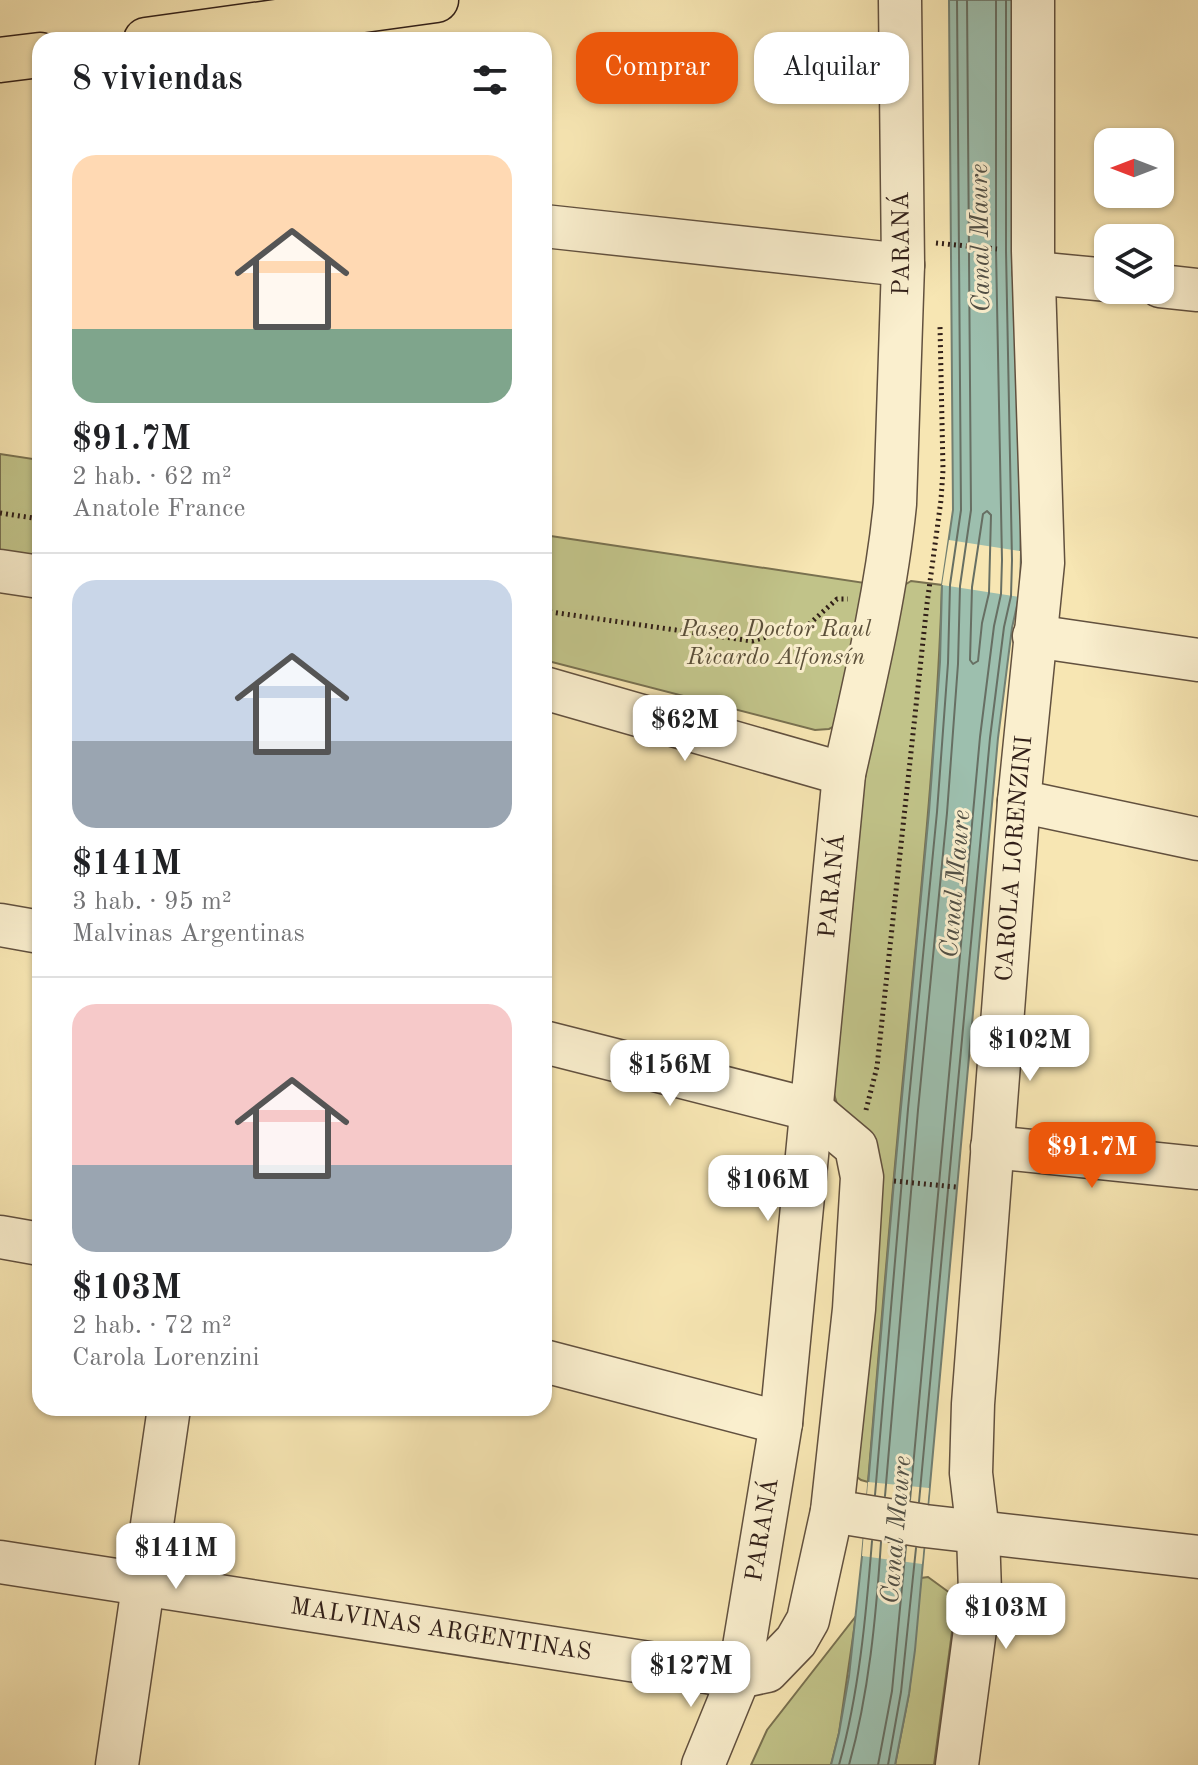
<!DOCTYPE html>
<html lang="es">
<meta charset="utf-8">
<style>
:root{--surface:#fff;--page:#f6f6f6;--text:#202124;--muted:#757577;--line:#e0e0e0;--accent:#ea580c}
body{margin:0;font-family:"Old Standard TT",serif;background:var(--page);color:var(--text);height:100vh;display:flex;flex-direction:column;font-size:30px;white-space:nowrap}
*{box-sizing:border-box;margin:0}
p{font-size:26px;color:var(--muted)}
.icon{flex:none;width:44px;height:44px;fill:none;stroke:currentColor;stroke-width:2;stroke-linecap:round;stroke-linejoin:round}
.map{position:relative;flex:1;overflow:hidden}
.details{position:absolute;left:32px;top:32px;width:520px;height:1384px;display:flex;flex-direction:column;background:var(--surface);border-radius:24px;box-shadow:0 2px 6px #0004}
.details>*{flex:none}
.top-card{position:absolute;left:576px;top:32px;width:502px;height:72px;display:flex;gap:16px}
.needle{width:52px;rotate:270deg}
.tools{position:absolute;left:1094px;top:128px;display:grid;gap:16px}
.tools a{display:grid;place-items:center;width:80px;height:80px;border-radius:16px;background:var(--surface);box-shadow:0 2px 6px #0004;font-size:40px}
.price{position:absolute;translate:-50% -68px;padding:0 18px;border-radius:16px;background:#fff;color:#222;font-size:26px;line-height:52px;filter:drop-shadow(0 2px 4px #0008)}
.price::after{content:'';position:absolute;left:50%;top:48px;width:24px;height:18px;margin-left:-12px;background:inherit;clip-path:polygon(0 0,100% 0,50% 100%)}
.price.on{background:var(--accent);color:#fff}
ul{padding:0;list-style:none}
li{display:grid;align-content:center;gap:16px;height:424px;padding:0 40px}
li+li{border-top:2px solid var(--line)}
li span{display:grid;place-items:center;height:248px;border-radius:24px;color:#555}
li>.icon{margin-inline-start:auto}
span .icon{width:144px;height:144px;fill:#fffc;stroke-width:1}
li b{font-size:34px}
h2{display:flex;justify-content:space-between;align-items:center;height:96px;padding:0 40px;font-size:34px}
.pill{padding:0 28px;border-radius:24px;background:var(--surface);box-shadow:0 2px 6px #0004;font-size:28px;line-height:72px}
.pill.on{background:var(--accent);color:#fff}
.map>svg:first-child{display:block}
.green{fill:#c1c389;stroke:#797150;stroke-width:2}
.water{fill:#9dbfae;stroke:#727f72;stroke-width:2}
.pier{fill:#f7e6b3}
.lines{fill:none;stroke-linecap:round;stroke-linejoin:round}
.shore{stroke:#676f63;stroke-width:2}
.minor-casing{stroke:#62513f;stroke-width:45}
.major-casing{stroke:#311f18;stroke-width:47}
.path{stroke:#311f18;stroke-width:5;stroke-dasharray:2 4;stroke-linecap:butt}
.minor{stroke:#faefce;stroke-width:42}
.major{stroke:#f7e6b3;stroke-width:44}
.labels{text-anchor:middle;dominant-baseline:central;stroke-width:6;stroke-linejoin:round;paint-order:stroke}
.street-label{font-size:24px;fill:#311f18;stroke:#faefce}
.park-label{font-size:24px;font-style:italic;fill:#5c503a;stroke:#faefce}
.water-label{font-size:26px;font-style:italic;fill:#514f45;stroke:#faefce}
</style>
<div class="map">
<svg width="1198" height="1765" viewBox="0 0 1198 1765">
<rect width="100%" height="100%" fill="#f7e6b3"/>
<filter id="stains"><feTurbulence type="fractalNoise" baseFrequency=".0025" numOctaves="4"/><feColorMatrix values="0 0 0 0 .2 0 0 0 0 .09 0 0 0 0 .02 0 0 0 .5 -.17"/></filter>
<radialGradient id="worn" r=".72"><stop offset=".6" stop-color="#630" stop-opacity="0"/><stop offset="1" stop-color="#630" stop-opacity=".3"/></radialGradient>
<g class="green">
<polygon points="0,454 40,460 40,559 0,553"/>
<polygon points="544,535 865,583 835,726 829,729 815,730 544,660"/>
<path d="M911 581 942 585C937 743 920 900 905 1058 891 1199 880 1340 868 1482L861 1480 853 1474 861 1313 838 1107 834 1094 864 778 903 586Z"/>
<polygon points="928,1577 950,1593 955,1610 934,1765 895,1765 909,1693 921,1578"/>
<polygon points="856,1616 839,1733 831,1765 751,1765 767,1730"/>
</g>
<polygon class="water" points="949,0 1013,0 1021,525 1019,596 1012,628 998,738 915,1650 909,1694 895,1765 831,1765 839,1733 849,1676 862,1556 894,1181 929,812 940,662 942,585 953,510"/>
<g class="pier">
<polygon points="949,540 1020,551 1019,597 942,585"/>
<polygon points="868,1482 929,1488 922,1564 862,1556"/>
</g>
<g class="lines">
<g class="shore">
<polygon points="987,511 991,515 989,593 982,623 978,661 973,664 970,660 972,587 983,514"/>
<polyline points="875,1495 908,1109 937,812 948,663 950,585 961,510 957,0"/>
<polyline points="885,1496 918,1110 947,813 958,664 960,586 971,510 967,0"/>
<polyline points="910,1500 980,737 994,626 1001,594 1002,560 996,251 996,0"/>
<polyline points="919,1502 990,738 1004,627 1011,596 1012,560 1006,251 1006,0"/>
<path d="M839 1765C859 1693 866 1616 872 1541"/>
<path d="M849 1765C869 1693 876 1617 881 1542"/>
<polyline points="878,1765 892,1691 906,1546"/>
<polyline points="888,1765 901,1692 916,1548"/>
</g>
<g class="minor-casing">
<g id="minor">
<polyline points="544,226 903,265"/>
<polyline points="1034,273 1108,280"/>
<polyline points="1160,286 1198,290"/>
<polyline points="0,571 40,577"/>
<polyline points="1034,636 1198,660"/>
<polyline points="544,688 844,774"/>
<polyline points="1019,801 1198,839"/>
<polyline points="0,925 40,932"/>
<polyline points="992,1147 1198,1168"/>
<polyline points="0,1237 40,1244"/>
<polyline points="544,1361 781,1423"/>
<polyline points="832,1511 925,1526 1198,1557"/>
<path id="s1" d="M0 1562 739 1677 767 1671 796 1641 808 1620 832 1511 854 1309 862 1177 856 1147 812 1110 544 1042"/>
<polyline points="117,1765 169,1408"/>
<path id="s2" d="M703 1765 739 1677 781 1423 844 774C864 685 886 595 895 504L903 265 900 0"/>
<path id="s3" d="M957 1765 980 1592 978 1533 971 1473 973 1404 1019 801 1043 563 1033 251V0"/>
</g>
</g>
<g class="major-casing">
<g id="major">
<polyline points="146,40 436,0"/>
<polyline points="0,60 40,55"/>
</g>
</g>
<g class="path">
<polyline points="936,243 997,249"/>
<polyline points="0,513 40,519"/>
<polyline points="544,611 752,641 807,626 837,599 848,599"/>
<polyline points="866,1110 877,1067 927,604 941,500 943,470 940,326"/>
<polyline points="894,1181 956,1187"/>
</g>
<use href="#minor" class="minor"/>
<use href="#major" class="major"/>
</g>
<g class="labels">
<g class="street-label">
<text stroke="none"><textPath href="#s2" startOffset="1540">PARANÁ</textPath></text>
<text stroke="none"><textPath href="#s3" startOffset="910">CAROLA LORENZINI</textPath></text>
<text stroke="none"><textPath href="#s2" startOffset="892">PARANÁ</textPath></text>
<text stroke="none"><textPath href="#s2" startOffset="244">PARANÁ</textPath></text>
<text stroke="none"><textPath href="#s1" startOffset="446">MALVINAS ARGENTINAS</textPath></text>
</g>
<g class="park-label">
<text x="776" y="630">Paseo Doctor Raul<tspan x="776" dy="28">Ricardo Alfonsín</tspan></text>
</g>
<g class="water-label">
<text transform="translate(981 238) rotate(-91)">Canal Maure</text>
<text transform="translate(956 884) rotate(-85)">Canal Maure</text>
<text transform="translate(897 1530) rotate(-85)">Canal Maure</text>
</g>
</g>
<rect width="100%" height="100%" filter="url(#stains)"/>
<rect width="100%" height="100%" fill="url(#worn)"/>
</svg>
<div class="tools">
<a><svg class="needle" viewBox="-14 -14 28 28"><path d="M0-13l5 13h-10z" fill="#e53935"/><path d="M0 13l5-13h-10z" fill="#757577"/></svg></a>
<a><svg class="icon" aria-label="layers" viewBox="0 0 24 24"><path d="M12 4l9 5-9 5-9-5zM3 14l9 5 9-5"/></svg></a>
</div>
<b class="price" style="left:685px;top:763px">$62M</b>
<b class="price" style="left:1030px;top:1083px">$102M</b>
<b class="price" style="left:670px;top:1108px">$156M</b>
<b class="price on" style="left:1092px;top:1190px">$91.7M</b>
<b class="price" style="left:768px;top:1223px">$106M</b>
<b class="price" style="left:176px;top:1591px">$141M</b>
<b class="price" style="left:1006px;top:1651px">$103M</b>
<b class="price" style="left:691px;top:1709px">$127M</b>
<div class="top-card">
<a class="pill on">Comprar</a>
<a class="pill">Alquilar</a>
</div>
<section class="details">
<h2>8 viviendas<svg class="icon" aria-label="filters" viewBox="0 0 24 24"><path d="M4 7h16M4 17h16"/><circle cx="9" cy="7" r="2"/><circle cx="15" cy="17" r="2"/></svg></h2>
<ul>
<li><span style="background:linear-gradient(#ffd9b3 70%,#7fa58c 0)"><svg class="icon" aria-label="home" viewBox="0 0 24 24"><path d="M3 11l9-7 9 7M6 9v11h12V9"/></svg></span><div><b>$91.7M</b><p>2 hab. · 62 m²</p><p>Anatole France</p></div></li>
<li><span style="background:linear-gradient(#c9d6e8 65%,#9aa5b1 0)"><svg class="icon" aria-label="home" viewBox="0 0 24 24"><path d="M3 11l9-7 9 7M6 9v11h12V9"/></svg></span><div><b>$141M</b><p>3 hab. · 95 m²</p><p>Malvinas Argentinas</p></div></li>
<li><span style="background:linear-gradient(#f6c9c9 65%,#9aa5b1 0)"><svg class="icon" aria-label="home" viewBox="0 0 24 24"><path d="M3 11l9-7 9 7M6 9v11h12V9"/></svg></span><div><b>$103M</b><p>2 hab. · 72 m²</p><p>Carola Lorenzini</p></div></li>
</ul>
</section>
</div>
